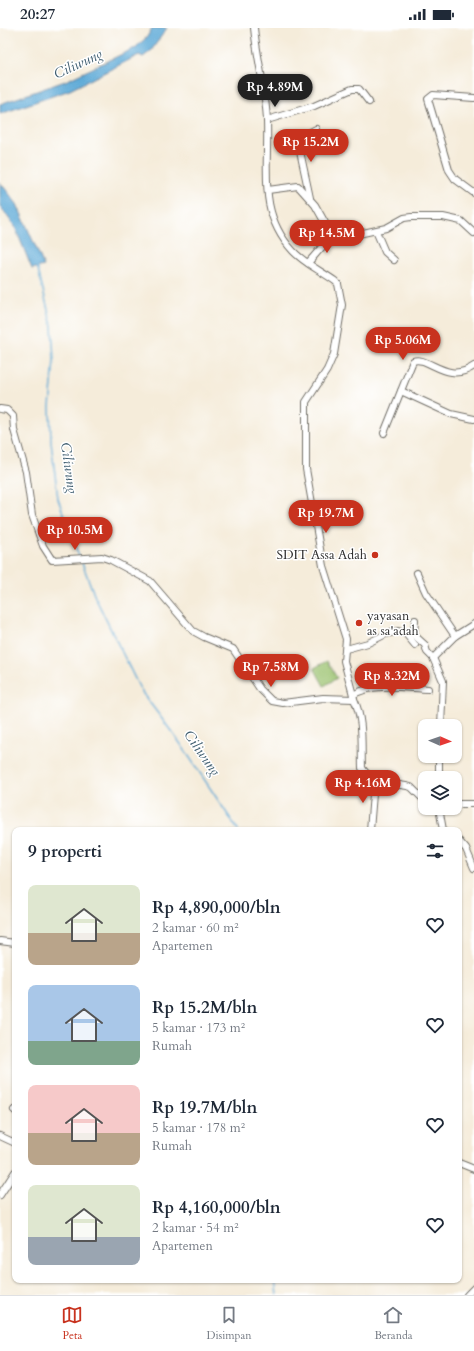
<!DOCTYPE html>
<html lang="id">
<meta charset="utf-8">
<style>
:root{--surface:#fff;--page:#f2f2f3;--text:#1f2937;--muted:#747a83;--line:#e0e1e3;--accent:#c8321e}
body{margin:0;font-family:Cardo,serif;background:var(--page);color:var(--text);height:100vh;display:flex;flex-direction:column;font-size:15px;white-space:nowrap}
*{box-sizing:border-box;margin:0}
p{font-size:13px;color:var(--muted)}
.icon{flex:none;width:22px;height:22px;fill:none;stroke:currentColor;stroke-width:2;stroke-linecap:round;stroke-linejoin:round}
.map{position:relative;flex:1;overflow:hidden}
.details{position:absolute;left:12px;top:799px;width:450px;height:456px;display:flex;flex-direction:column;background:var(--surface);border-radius:8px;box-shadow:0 1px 3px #0004}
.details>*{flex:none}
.needle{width:26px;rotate:92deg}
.buttons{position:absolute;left:418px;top:691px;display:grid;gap:8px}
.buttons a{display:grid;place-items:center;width:44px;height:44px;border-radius:8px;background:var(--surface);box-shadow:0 1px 3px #0004;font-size:20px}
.price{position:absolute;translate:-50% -34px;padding:0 9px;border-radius:14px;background:var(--accent);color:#fff;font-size:13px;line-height:26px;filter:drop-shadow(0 1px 2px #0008)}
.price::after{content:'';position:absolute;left:50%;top:24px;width:12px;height:9px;margin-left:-6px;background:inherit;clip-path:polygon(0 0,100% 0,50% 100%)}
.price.on{background:#222;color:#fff}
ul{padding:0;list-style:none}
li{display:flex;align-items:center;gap:12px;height:100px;padding:0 16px}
li span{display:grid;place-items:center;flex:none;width:112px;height:80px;border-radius:8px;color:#555}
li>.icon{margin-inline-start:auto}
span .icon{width:48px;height:48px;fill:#fffc;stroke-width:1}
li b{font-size:17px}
h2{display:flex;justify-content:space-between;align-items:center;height:48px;padding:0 16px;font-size:17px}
.status{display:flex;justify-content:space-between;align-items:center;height:28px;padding:0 20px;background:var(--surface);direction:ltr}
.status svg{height:11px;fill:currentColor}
.dock{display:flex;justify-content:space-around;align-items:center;height:56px;border-top:1px solid var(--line);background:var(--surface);font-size:11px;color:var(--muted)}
.dock a{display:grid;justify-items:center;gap:2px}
.dock .on{color:var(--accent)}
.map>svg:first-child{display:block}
.grass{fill:#9ac16d;stroke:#62764c}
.water{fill:#5faad7;stroke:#456a81}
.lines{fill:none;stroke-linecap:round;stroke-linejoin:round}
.stream{stroke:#5faad7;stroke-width:1.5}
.street-casing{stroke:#726f68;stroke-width:8}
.street{stroke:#fff;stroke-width:6}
.poi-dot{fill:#c8321e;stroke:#fff;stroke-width:1.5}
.labels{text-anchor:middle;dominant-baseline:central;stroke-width:3;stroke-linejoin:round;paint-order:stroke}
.poi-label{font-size:13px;fill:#2b2b2b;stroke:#fff;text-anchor:end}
.water-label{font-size:14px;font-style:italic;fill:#405e70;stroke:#fff}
</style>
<div class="status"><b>20:27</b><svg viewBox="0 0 49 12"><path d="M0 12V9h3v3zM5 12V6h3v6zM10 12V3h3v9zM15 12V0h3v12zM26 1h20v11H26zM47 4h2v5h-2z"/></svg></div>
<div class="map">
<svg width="474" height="1267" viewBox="0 0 474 1267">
<rect width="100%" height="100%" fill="#fff"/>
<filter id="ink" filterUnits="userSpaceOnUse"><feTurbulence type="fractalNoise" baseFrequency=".025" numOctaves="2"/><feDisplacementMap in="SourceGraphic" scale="8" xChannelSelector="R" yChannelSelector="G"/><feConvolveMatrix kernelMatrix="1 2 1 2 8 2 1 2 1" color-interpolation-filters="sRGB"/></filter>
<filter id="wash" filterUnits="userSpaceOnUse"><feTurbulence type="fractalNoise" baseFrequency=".012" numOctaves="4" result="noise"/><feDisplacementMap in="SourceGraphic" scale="16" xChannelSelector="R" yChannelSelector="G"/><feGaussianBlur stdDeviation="0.9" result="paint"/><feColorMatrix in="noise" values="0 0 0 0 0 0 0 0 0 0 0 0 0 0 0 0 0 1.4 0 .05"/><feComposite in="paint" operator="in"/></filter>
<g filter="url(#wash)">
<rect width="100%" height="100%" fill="#f5ecda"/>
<polygon class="grass" points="327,633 337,650 324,658 314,640"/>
<g class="water">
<polygon points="152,0 167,0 151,23 143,29 139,27 70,62 0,86 0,76 65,53 135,20 147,9"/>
<polygon points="0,154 17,176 44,238 32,241 15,199 0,178"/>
</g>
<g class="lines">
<g class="stream">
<polyline points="37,238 52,298 54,332 50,379 51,414 58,471 79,528"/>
<polyline points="81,532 95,569 141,663 180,715 238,802"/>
<polyline points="275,1252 277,1267"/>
</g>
</g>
</g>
<g filter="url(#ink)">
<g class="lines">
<g class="street-casing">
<g id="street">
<path d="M254 0C257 30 266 63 267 93 269 141 257 184 293 223 304 235 321 243 335 253L338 256 342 277 334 326 327 342 306 374V441L323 538 346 611 344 633 354 671"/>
<polyline points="474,70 433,67 428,71 449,142 455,151 474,165"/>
<polyline points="267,92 314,78 352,61 359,61 369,74"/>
<polyline points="268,162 298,158 315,177 333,209 340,210 386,200 404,190 411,189 443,189 461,193 474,205"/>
<polyline points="310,170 298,114 299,110 316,101"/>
<polyline points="376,203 385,224 394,232"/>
<polyline points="308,235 322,219 338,211"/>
<polyline points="401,363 451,386 474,391"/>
<path d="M0 381 7 382 13 388 14 402 26 444 32 487 43 518 52 532 102 529 111 532 150 553 193 603 204 609 233 621 260 661 272 673 283 675 323 670 354 671C364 693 361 716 362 740 379 763 388 753 411 759L425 773"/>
<path d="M384 405 413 333C428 327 447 357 474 338"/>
<polyline points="417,545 426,565 455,608"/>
<polyline points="415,592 414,607 425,617 427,624 433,630 443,653 441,698"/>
<polyline points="346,621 368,615 386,606 398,603 406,606 415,617"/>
<polyline points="433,630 455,608 474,596"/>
<path d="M353 667C373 654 405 660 428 661"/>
<polyline points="439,728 439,750"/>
<polyline points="455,776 474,776"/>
<polyline points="439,780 443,802"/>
<polyline points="370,802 373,766 377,754"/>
<polyline points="459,813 466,821 474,840"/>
<polyline points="0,913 15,915"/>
<polyline points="14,1082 15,1083"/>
<polyline points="0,1108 15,1115"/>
<polyline points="459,1135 474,1141"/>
<polyline points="0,1167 15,1144"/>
<polyline points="467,1267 474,1260"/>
</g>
</g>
<use href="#street" class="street"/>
</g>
</g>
<g class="poi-dot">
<circle cx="375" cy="527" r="4"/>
<circle cx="359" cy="595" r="4"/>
</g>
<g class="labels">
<g class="poi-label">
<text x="367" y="527">SDIT Assa Adah</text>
<text x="367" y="588" text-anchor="start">yayasan<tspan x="367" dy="15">as sa'adah</tspan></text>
</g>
<g class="water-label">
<text transform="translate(78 36) rotate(-25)">Ciliwung</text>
<text transform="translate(69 440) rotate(82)">Ciliwung</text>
<text transform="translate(202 725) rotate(55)">Ciliwung</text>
</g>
</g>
</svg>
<div class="buttons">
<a><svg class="needle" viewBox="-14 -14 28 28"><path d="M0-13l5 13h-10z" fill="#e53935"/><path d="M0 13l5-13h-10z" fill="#747a83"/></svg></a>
<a><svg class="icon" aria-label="layers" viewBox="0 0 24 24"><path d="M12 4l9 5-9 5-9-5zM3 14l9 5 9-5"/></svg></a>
</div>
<b class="price on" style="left:275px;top:80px">Rp 4.89M</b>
<b class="price" style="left:311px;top:135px">Rp 15.2M</b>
<b class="price" style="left:327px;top:226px">Rp 14.5M</b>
<b class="price" style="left:403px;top:333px">Rp 5.06M</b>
<b class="price" style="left:326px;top:506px">Rp 19.7M</b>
<b class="price" style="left:75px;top:523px">Rp 10.5M</b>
<b class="price" style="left:271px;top:660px">Rp 7.58M</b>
<b class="price" style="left:392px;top:669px">Rp 8.32M</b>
<b class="price" style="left:363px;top:776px">Rp 4.16M</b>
<section class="details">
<h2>9 properti<svg class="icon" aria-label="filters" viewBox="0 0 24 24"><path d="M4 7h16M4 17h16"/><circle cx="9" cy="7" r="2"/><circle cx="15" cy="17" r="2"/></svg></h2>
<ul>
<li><span style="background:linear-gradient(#dfe7d0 60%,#b9a48a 0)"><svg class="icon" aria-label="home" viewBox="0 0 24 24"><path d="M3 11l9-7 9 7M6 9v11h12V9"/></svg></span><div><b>Rp 4,890,000/bln</b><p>2 kamar · 60 m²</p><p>Apartemen</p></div><svg class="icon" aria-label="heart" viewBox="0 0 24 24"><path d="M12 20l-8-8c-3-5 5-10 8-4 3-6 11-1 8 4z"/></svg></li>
<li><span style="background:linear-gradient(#a9c7e8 70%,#7fa58c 0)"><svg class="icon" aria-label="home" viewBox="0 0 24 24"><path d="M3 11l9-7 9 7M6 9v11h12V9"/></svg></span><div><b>Rp 15.2M/bln</b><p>5 kamar · 173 m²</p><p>Rumah</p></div><svg class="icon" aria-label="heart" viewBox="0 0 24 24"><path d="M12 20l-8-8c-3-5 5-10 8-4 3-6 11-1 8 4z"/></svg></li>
<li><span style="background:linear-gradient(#f6c9c9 60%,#b9a48a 0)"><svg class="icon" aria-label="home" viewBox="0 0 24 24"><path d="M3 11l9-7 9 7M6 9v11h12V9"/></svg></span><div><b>Rp 19.7M/bln</b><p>5 kamar · 178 m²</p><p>Rumah</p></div><svg class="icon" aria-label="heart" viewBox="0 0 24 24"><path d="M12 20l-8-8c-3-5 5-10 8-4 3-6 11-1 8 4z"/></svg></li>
<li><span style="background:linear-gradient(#dfe7d0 65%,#9aa5b1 0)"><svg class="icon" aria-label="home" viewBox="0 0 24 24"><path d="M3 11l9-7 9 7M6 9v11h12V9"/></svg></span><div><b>Rp 4,160,000/bln</b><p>2 kamar · 54 m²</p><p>Apartemen</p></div><svg class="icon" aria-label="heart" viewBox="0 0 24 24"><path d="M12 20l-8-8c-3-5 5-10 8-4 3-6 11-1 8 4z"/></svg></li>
</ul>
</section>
</div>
<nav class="dock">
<a class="on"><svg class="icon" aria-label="map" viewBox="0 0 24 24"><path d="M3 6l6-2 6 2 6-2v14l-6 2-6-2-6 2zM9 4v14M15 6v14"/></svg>Peta</a>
<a><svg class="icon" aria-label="saved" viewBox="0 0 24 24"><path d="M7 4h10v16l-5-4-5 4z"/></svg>Disimpan</a>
<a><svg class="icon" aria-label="home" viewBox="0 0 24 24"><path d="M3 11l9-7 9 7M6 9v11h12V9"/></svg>Beranda</a>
</nav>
